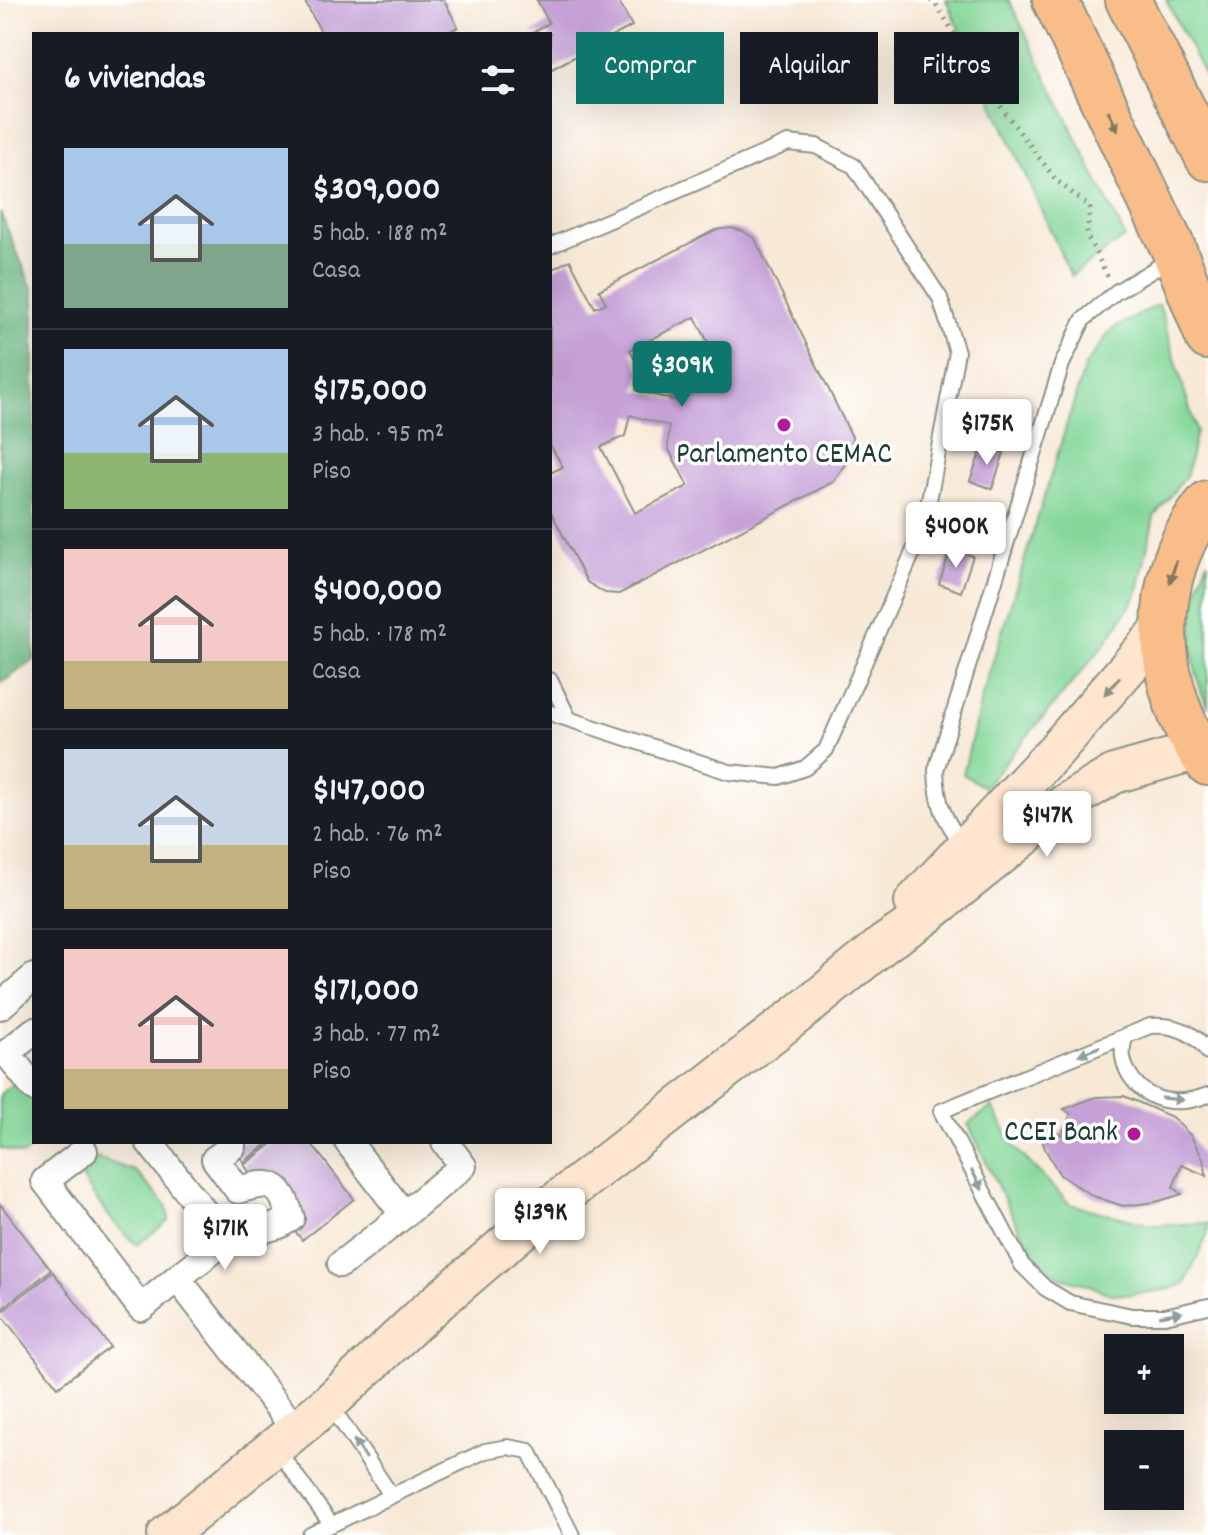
<!DOCTYPE html>
<html lang="es">
<meta charset="utf-8">
<style>
:root{--surface:#171b24;--page:#20242c;--text:#f1f3f6;--muted:#9ea1a6;--line:#363941;--accent:#0f766e}
body{margin:0;font-family:Dekko,sans-serif;background:var(--page);color:var(--text);height:100vh;display:flex;flex-direction:column;font-size:30px;white-space:nowrap}
*{box-sizing:border-box;margin:0}
p{font-size:26px;color:var(--muted)}
.icon{flex:none;width:44px;height:44px;fill:none;stroke:currentColor;stroke-width:2;stroke-linecap:round;stroke-linejoin:round}
.map{position:relative;flex:1;overflow:hidden}
.side{position:absolute;left:32px;top:32px;width:520px;height:1112px;display:flex;flex-direction:column;background:var(--surface);border-radius:0px;box-shadow:0 8px 32px #0002}
.side>*{flex:none}
.top-card{position:absolute;left:576px;top:32px;width:512px;height:72px;display:flex;gap:16px}
.tools{position:absolute;left:1104px;top:1334px;display:grid;gap:16px}
.tools a{display:grid;place-items:center;width:80px;height:80px;border-radius:0px;background:var(--surface);box-shadow:0 8px 32px #0002;font-size:40px}
.price{position:absolute;translate:-50% -68px;padding:0 18px;border-radius:8px;background:#fff;color:#222;font-size:26px;line-height:52px;filter:drop-shadow(0 2px 4px #0008)}
.price::after{content:'';position:absolute;left:50%;top:48px;width:24px;height:18px;margin-left:-12px;background:inherit;clip-path:polygon(0 0,100% 0,50% 100%)}
.price.selected{background:var(--accent);color:#fff}
ul{padding:0;list-style:none}
li{display:flex;align-items:center;gap:24px;height:200px;padding:0 32px}
li+li{border-top:2px solid var(--line)}
li span{display:grid;place-items:center;flex:none;width:224px;height:160px;border-radius:0px;color:#555}
li>.icon{margin-inline-start:auto}
span .icon{width:96px;height:96px;fill:#fffc;stroke-width:1}
li b{font-size:34px}
h2{display:flex;justify-content:space-between;align-items:center;height:96px;padding:0 32px;font-size:34px}
.tag{padding:0 28px;border-radius:0px;background:var(--surface);box-shadow:0 8px 32px #0002;font-size:28px;line-height:72px}
.tag.selected{background:var(--accent);color:#fff}
.map>svg:first-child{display:block}
.green{fill:#84d799;stroke:#528a66;stroke-width:2}
.forest{fill:#6bb881;stroke:#457a5a;stroke-width:2}
.building{fill:#c6a1d8;fill-rule:evenodd}
.lines{fill:none;stroke-linecap:round;stroke-linejoin:round}
.lane-casing{stroke:#8c9386;stroke-width:18}
.street-casing{stroke:#8c9386;stroke-width:30}
.secondary-casing{stroke:#8c9386;stroke-width:42}
.highway-casing{stroke:#8c9386;stroke-width:48}
.path{stroke:#8c9386;stroke-width:5;stroke-dasharray:2 6;stroke-linecap:butt}
.lane{stroke:#fff;stroke-width:14}
.street{stroke:#fff;stroke-width:26}
.secondary{stroke:#fde5d0;stroke-width:38}
.highway{stroke:#f9bd89;stroke-width:44}
.oneway{fill:#81775a}
.oneway2{fill:#8e9182}
.oneway3{fill:#8f9e9a}
.poi-dot{fill:#b5179e;stroke:#fff;stroke-width:3}
.labels{text-anchor:middle;dominant-baseline:central;stroke-width:7;stroke-linejoin:round;paint-order:stroke}
.poi-label{font-size:30px;fill:#1f3d34;stroke:#fff}
</style>
<div class="map">
<svg width="1208" height="1535" viewBox="0 0 1208 1535">
<rect width="100%" height="100%" fill="#fff"/>
<filter id="ink" filterUnits="userSpaceOnUse"><feTurbulence type="fractalNoise" baseFrequency=".0125" numOctaves="2"/><feDisplacementMap in="SourceGraphic" scale="16" xChannelSelector="R" yChannelSelector="G"/><feConvolveMatrix kernelMatrix="1 2 1 2 8 2 1 2 1" color-interpolation-filters="sRGB"/></filter>
<filter id="wash" filterUnits="userSpaceOnUse"><feTurbulence type="fractalNoise" baseFrequency=".006" numOctaves="4" result="noise"/><feDisplacementMap in="SourceGraphic" scale="32" xChannelSelector="R" yChannelSelector="G"/><feGaussianBlur stdDeviation="1.8" result="paint"/><feColorMatrix in="noise" values="0 0 0 0 0 0 0 0 0 0 0 0 0 0 0 0 0 1.4 0 .05"/><feComposite in="paint" operator="in"/></filter>
<g filter="url(#wash)">
<rect width="100%" height="100%" fill="#f8e9d7"/>
<g class="green">
<polygon points="946,0 1009,0 1125,237 1071,276"/>
<polygon points="1166,0 1208,0 1208,82"/>
<polygon points="1159,304 1196,430 1187,474 1154,517 1137,595 1106,643 984,787 963,774 982,696 1085,366 1111,330"/>
<path d="M1208 561V708C1187 663 1187 606 1208 561Z"/>
<polygon points="22,1077 34,1092 34,1142 41,1142 23,1155 0,1148 0,1094"/>
<path d="M992 1107 1015 1148 1070 1204 1151 1225 1208 1223V1233L1185 1284C1170 1290 1128 1297 1112 1294 1104 1293 1097 1288 1089 1285 1075 1280 1061 1280 1049 1270 1021 1244 986 1160 968 1124Z"/>
<path d="M97 1158 135 1171 166 1205 169 1220 137 1245C115 1227 97 1202 82 1177Z"/>
</g>
<polygon class="forest" points="0,212 34,292 34,660 0,684"/>
<g id="blocks">
<g class="building">
<polygon points="304,0 444,0 458,27 445,34 322,34"/>
<polygon points="537,0 618,0 632,26 550,70 550,34 530,34 549,23"/>
<path d="M731 228 743 231 755 239 852 437V454L833 482 619 594 605 593 587 582 550 510V473L563 467 550 445V270L570 260 595 308 606 303 599 290 715 230ZM695 317 717 360 693 373 675 394 676 401 636 390 641 372 630 350ZM630 415 669 426 668 448 688 486 635 513 601 447 625 436Z"/>
<polygon points="983,445 1004,453 992,489 970,481"/>
<polygon points="951,549 973,556 961,592 939,584"/>
<polygon points="1124,1096 1172,1117 1191,1136 1203,1159 1207,1176 1182,1165 1173,1187 1182,1194 1156,1202 1123,1206 1093,1196 1060,1175 1045,1149 1037,1124 1061,1135 1071,1114 1064,1109 1096,1097"/>
<polygon points="228,1142 270,1142 244,1162"/>
<polygon points="274,1142 310,1142 354,1199 302,1240 244,1165"/>
<polygon points="0,1204 51,1270 0,1310"/>
<polygon points="53,1272 110,1347 58,1387 0,1313"/>
</g>
</g>
</g>
<g filter="url(#ink)">
<use href="#blocks" fill-opacity="0" stroke="#8c9386" stroke-width="2"/>
<g class="lines">
<g class="lane-casing">
<g id="lane">
<polyline points="550,246 788,143 816,146 854,166 940,298 957,352 924,527"/>
<polyline points="550,680 569,719"/>
<polyline points="550,713 729,772 779,777 805,768 826,750 924,527 1006,539"/>
<path d="M964 846C944 820 937 804 936 770L1062 364 1083 320 1116 292 1173 258"/>
<path d="M1126 1036C1114 1062 1136 1094 1164 1100 1178 1103 1195 1100 1208 1095"/>
<path d="M1208 1052C1194 1031 1174 1024 1150 1026L941 1111 1022 1265 1045 1288 1070 1303 1132 1316H1165L1208 1306"/>
<polyline points="331,1406 391,1495"/>
<polyline points="276,1448 331,1524"/>
<polyline points="310,1535 485,1451 508,1447 529,1451 572,1535"/>
</g>
</g>
<g class="street-casing">
<g id="street">
<polyline points="0,1006 34,977"/>
<polyline points="34,1031 7,1053 34,1088"/>
<polyline points="149,1142 226,1240 177,1278 296,1430"/>
<polyline points="84,1151 45,1181 141,1308 177,1278"/>
<polyline points="404,1215 463,1166 445,1142"/>
<path d="M226 1240 279 1225 291 1218C280 1182 272 1180 238 1190L215 1159 232 1147V1142"/>
<polyline points="341,1264 404,1215 348,1142"/>
</g>
</g>
<g class="secondary-casing">
<g id="secondary">
<polyline points="914,902 1056,750 1163,627"/>
<polyline points="167,1535 329,1403 425,1313 549,1207 812,1003 885,943 924,917 1066,803 1114,774 1198,750"/>
</g>
</g>
<g class="highway-casing">
<g id="highway">
<polyline points="1055,0 1173,248 1208,337"/>
<polyline points="1128,0 1208,158"/>
<path d="M1208 503C1147 577 1152 688 1208 763"/>
</g>
</g>
<polyline class="path" points="930,0 935,3 1003,110 1056,180 1090,207 1087,236 1108,277"/>
<use href="#lane" class="lane"/>
<use href="#street" class="street"/>
<use href="#secondary" class="secondary"/>
<use href="#highway" class="highway"/>
</g>
<defs><path id="oneway-solid" d="M-6-.8H1V-3.2L6.5 0L1 3.2V.8H-6Z" transform="scale(2)"/></defs>
<g class="oneway">
<use href="#oneway-solid" transform="translate(1113 121) rotate(65)"/>
<use href="#oneway-solid" transform="translate(1173 572) rotate(106)"/>
</g>
<use class="oneway2" href="#oneway-solid" transform="translate(1112 686) rotate(132)"/>
<g class="oneway3">
<use href="#oneway-solid" transform="translate(1089 1051) rotate(158)"/>
<use href="#oneway-solid" transform="translate(1172 1099) rotate(5)"/>
<use href="#oneway-solid" transform="translate(977 1180) rotate(62)"/>
<use href="#oneway-solid" transform="translate(1171 1314) rotate(-9)"/>
<use href="#oneway-solid" transform="translate(360 1449) rotate(-124)"/>
</g>
</g>
<g class="poi-dot">
<circle cx="784" cy="425" r="8"/>
<circle cx="1134" cy="1134" r="8"/>
</g>
<g class="labels">
<g class="poi-label">
<text x="784" y="456">Parlamento CEMAC</text>
<text x="1118" y="1134" text-anchor="end">CCEI Bank</text>
</g>
</g>
</svg>
<div class="tools">
<a>+</a>
<a>−</a>
</div>
<b class="price selected" style="left:682px;top:409px">$309K</b>
<b class="price" style="left:987px;top:467px">$175K</b>
<b class="price" style="left:956px;top:570px">$400K</b>
<b class="price" style="left:1047px;top:859px">$147K</b>
<b class="price" style="left:540px;top:1256px">$139K</b>
<b class="price" style="left:225px;top:1272px">$171K</b>
<div class="top-card">
<a class="tag selected">Comprar</a>
<a class="tag">Alquilar</a>
<a class="tag">Filtros</a>
</div>
<section class="side">
<h2>6 viviendas<svg class="icon" aria-label="filters" viewBox="0 0 24 24"><path d="M4 7h16M4 17h16"/><circle cx="9" cy="7" r="2"/><circle cx="15" cy="17" r="2"/></svg></h2>
<ul>
<li><span style="background:linear-gradient(#a9c7e8 60%,#7fa58c 0)"><svg class="icon" aria-label="home" viewBox="0 0 24 24"><path d="M3 11l9-7 9 7M6 9v11h12V9"/></svg></span><div><b>$309,000</b><p>5 hab. · 188 m²</p><p>Casa</p></div></li>
<li><span style="background:linear-gradient(#a9c7e8 65%,#8fb573 0)"><svg class="icon" aria-label="home" viewBox="0 0 24 24"><path d="M3 11l9-7 9 7M6 9v11h12V9"/></svg></span><div><b>$175,000</b><p>3 hab. · 95 m²</p><p>Piso</p></div></li>
<li><span style="background:linear-gradient(#f6c9c9 70%,#c2b280 0)"><svg class="icon" aria-label="home" viewBox="0 0 24 24"><path d="M3 11l9-7 9 7M6 9v11h12V9"/></svg></span><div><b>$400,000</b><p>5 hab. · 178 m²</p><p>Casa</p></div></li>
<li><span style="background:linear-gradient(#c9d6e8 60%,#c2b280 0)"><svg class="icon" aria-label="home" viewBox="0 0 24 24"><path d="M3 11l9-7 9 7M6 9v11h12V9"/></svg></span><div><b>$147,000</b><p>2 hab. · 76 m²</p><p>Piso</p></div></li>
<li><span style="background:linear-gradient(#f6c9c9 75%,#c2b280 0)"><svg class="icon" aria-label="home" viewBox="0 0 24 24"><path d="M3 11l9-7 9 7M6 9v11h12V9"/></svg></span><div><b>$171,000</b><p>3 hab. · 77 m²</p><p>Piso</p></div></li>
</ul>
</section>
</div>
